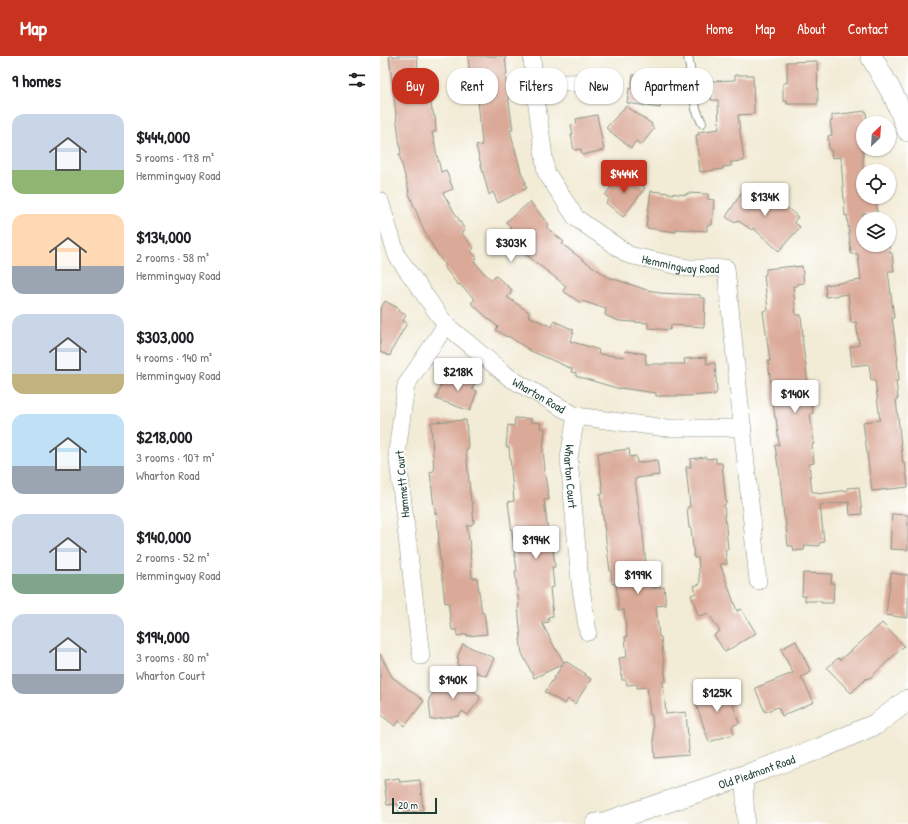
<!DOCTYPE html>
<meta charset="utf-8">
<style>
:root{--surface:#fff;--page:#f2f2f2;--text:#202124;--muted:#757577;--accent:#c8321e}
body{margin:0;font-family:"Patrick Hand",sans-serif;background:var(--page);color:var(--text);height:100vh;display:flex;flex-direction:column;font-size:15px;white-space:nowrap}
*{box-sizing:border-box;margin:0}
p{font-size:13px;color:var(--muted)}
.icon{flex:none;width:22px;height:22px;fill:none;stroke:currentColor;stroke-width:2;stroke-linecap:round;stroke-linejoin:round}
.map{position:relative;flex:1;overflow:hidden}
.sheet{display:flex;flex-direction:column;background:var(--surface);width:380px}
.sheet>*{flex:none}
.hud{position:absolute;left:12px;top:12px;width:380px;height:36px;display:flex;gap:8px}
.needle{width:26px;rotate:25deg}
.tools{position:absolute;left:476px;top:60px;display:grid;gap:8px}
.tools a{display:grid;place-items:center;width:40px;height:40px;border-radius:50%;background:var(--surface);box-shadow:0 1px 3px #0004;font-size:20px}
.scale{position:absolute;left:12px;bottom:10px;width:45px;box-sizing:border-box;padding-left:4px;border:2px solid #1f3d34;border-top:0;font-size:11px;line-height:14px;white-space:nowrap;color:#1f3d34;-webkit-text-stroke:3px #fff;paint-order:stroke}
.price{position:absolute;translate:-50% -34px;padding:0 9px;border-radius:4px;background:#fff;color:#222;font-size:13px;line-height:26px;filter:drop-shadow(0 1px 2px #0008)}
.price::after{content:'';position:absolute;left:50%;top:24px;width:12px;height:9px;margin-left:-6px;background:inherit;clip-path:polygon(0 0,100% 0,50% 100%)}
.price.selected{background:var(--accent);color:#fff}
ul{padding:0;list-style:none}
li{display:flex;align-items:center;gap:12px;height:100px;padding:0 12px}
li span{display:grid;place-items:center;flex:none;width:112px;height:80px;border-radius:12px;color:#555}
li>.icon{margin-inline-start:auto}
span .icon{width:48px;height:48px;fill:#fffc;stroke-width:1}
li b{font-size:17px}
h2{display:flex;justify-content:space-between;align-items:center;height:48px;padding:0 12px;font-size:17px}
.pill{padding:0 14px;border-radius:16px;background:var(--surface);box-shadow:0 1px 3px #0004;font-size:14px;line-height:36px}
.pill.selected{background:var(--accent);color:#fff}
header{display:flex;align-items:center;gap:24px;box-sizing:border-box;height:56px;padding:0 20px;background:var(--accent);color:#fff}
header strong{font-size:19px}
nav{display:flex;gap:22px;margin-inline-start:auto;font-size:14px}
main{display:flex;flex:1;min-height:0}
.map>svg:first-child{display:block}
.building{fill:#daa997}
.lines{fill:none;stroke-linecap:round;stroke-linejoin:round}
.service-casing{stroke:#889484;stroke-width:10}
.minor-casing{stroke:#889484;stroke-width:18}
.tertiary-casing{stroke:#889484;stroke-width:22}
.service{stroke:#fff;stroke-width:8}
.minor{stroke:#fff;stroke-width:17}
.tertiary{stroke:#fff;stroke-width:21}
.labels{text-anchor:middle;dominant-baseline:central;stroke-width:4;stroke-linejoin:round;paint-order:stroke}
.street-label{font-size:12px;fill:#1f3d34;stroke:#fff}
</style>
<header>
<strong>Map</strong>
<nav><a>Home</a><a>Map</a><a>About</a><a>Contact</a></nav>
</header>
<main>
<section class="sheet">
<h2>9 homes<svg class="icon" aria-label="filters" viewBox="0 0 24 24"><path d="M4 7h16M4 17h16"/><circle cx="9" cy="7" r="2"/><circle cx="15" cy="17" r="2"/></svg></h2>
<ul>
<li><span style="background:linear-gradient(#c9d6e8 70%,#8fb573 0)"><svg class="icon" aria-label="home" viewBox="0 0 24 24"><path d="M3 11l9-7 9 7M6 9v11h12V9"/></svg></span><div><b>$444,000</b><p>5 rooms · 178 m²</p><p>Hemmingway Road</p></div></li>
<li><span style="background:linear-gradient(#ffd9b3 65%,#9aa5b1 0)"><svg class="icon" aria-label="home" viewBox="0 0 24 24"><path d="M3 11l9-7 9 7M6 9v11h12V9"/></svg></span><div><b>$134,000</b><p>2 rooms · 58 m²</p><p>Hemmingway Road</p></div></li>
<li><span style="background:linear-gradient(#c9d6e8 75%,#c2b280 0)"><svg class="icon" aria-label="home" viewBox="0 0 24 24"><path d="M3 11l9-7 9 7M6 9v11h12V9"/></svg></span><div><b>$303,000</b><p>4 rooms · 140 m²</p><p>Hemmingway Road</p></div></li>
<li><span style="background:linear-gradient(#bfe0f5 65%,#9aa5b1 0)"><svg class="icon" aria-label="home" viewBox="0 0 24 24"><path d="M3 11l9-7 9 7M6 9v11h12V9"/></svg></span><div><b>$218,000</b><p>3 rooms · 107 m²</p><p>Wharton Road</p></div></li>
<li><span style="background:linear-gradient(#c9d6e8 75%,#7fa58c 0)"><svg class="icon" aria-label="home" viewBox="0 0 24 24"><path d="M3 11l9-7 9 7M6 9v11h12V9"/></svg></span><div><b>$140,000</b><p>2 rooms · 52 m²</p><p>Hemmingway Road</p></div></li>
<li><span style="background:linear-gradient(#c9d6e8 75%,#9aa5b1 0)"><svg class="icon" aria-label="home" viewBox="0 0 24 24"><path d="M3 11l9-7 9 7M6 9v11h12V9"/></svg></span><div><b>$194,000</b><p>3 rooms · 80 m²</p><p>Wharton Court</p></div></li>
</ul>
</section>
<div class="map">
<svg width="528" height="768" viewBox="0 0 528 768">
<rect width="100%" height="100%" fill="#fff"/>
<filter id="ink" filterUnits="userSpaceOnUse"><feTurbulence type="fractalNoise" baseFrequency=".025" numOctaves="2"/><feDisplacementMap in="SourceGraphic" scale="8" xChannelSelector="R" yChannelSelector="G"/><feConvolveMatrix kernelMatrix="1 2 1 2 8 2 1 2 1" color-interpolation-filters="sRGB"/></filter>
<filter id="wash" filterUnits="userSpaceOnUse"><feTurbulence type="fractalNoise" baseFrequency=".012" numOctaves="4" result="noise"/><feDisplacementMap in="SourceGraphic" scale="16" xChannelSelector="R" yChannelSelector="G"/><feGaussianBlur stdDeviation="0.9" result="paint"/><feColorMatrix in="noise" values="0 0 0 0 0 0 0 0 0 0 0 0 0 0 0 0 0 1.4 0 .05"/><feComposite in="paint" operator="in"/></filter>
<g filter="url(#wash)">
<rect width="100%" height="100%" fill="#f2ebd5"/>
<g id="blocks">
<g class="building">
<polygon points="9,0 37,0 38,13 42,13 43,21 48,20 52,55 53,55 54,60 55,60 56,76 53,76 53,77 52,77 61,116 66,114 73,133 63,137 85,174 81,177 94,192 91,195 97,202 94,205 103,216 112,224 116,220 132,234 130,237 131,238 127,241 150,257 148,260 172,271 174,265 194,274 192,276 194,277 190,285 219,294 218,298 244,301 245,295 266,298 265,304 266,304 266,308 305,308 304,303 326,301 327,308 335,307 337,336 336,337 336,338 308,340 276,340 276,337 240,332 240,333 196,320 196,317 191,316 192,313 151,295 128,280 127,281 116,274 118,271 91,247 95,243 79,228 78,229 64,211 66,209 61,204 44,175 28,135 29,135 19,98 21,98 17,66 16,59"/>
<polygon points="88,0 125,0 127,19 125,19 133,74 130,74 141,116 146,127 144,127 147,132 118,147 113,136 109,139 96,90 102,89 101,88 102,87 98,44 91,44 89,23 90,23"/>
<polygon points="437,5 438,48 407,48 407,45 403,45 403,27 407,27 407,6"/>
<polygon points="253,19 281,23 280,31 283,32 280,52 247,47 249,32 251,33"/>
<polygon points="355,19 373,19 374,58 358,59 364,105 351,106 351,110 343,111 343,113 320,116 316,79 319,79 318,76 339,73 338,44 331,44 331,25 355,24"/>
<polygon points="246,50 272,68 271,69 274,73 261,89 256,85 251,92 226,72"/>
<polygon points="486,55 487,67 483,67 483,141 496,141 497,157 483,158 483,189 509,189 510,197 512,197 514,215 508,215 514,262 512,262 518,304 517,304 519,324 516,325 518,343 516,343 523,408 525,407 528,429 528,431 492,435 483,366 500,364 495,324 491,324 489,308 472,310 470,291 479,289 476,266 471,267 468,238 446,241 445,229 481,224 478,198 471,198 467,159 465,160 461,101 452,102 451,94 449,94 448,80 452,79 450,66 452,65 452,59"/>
<polygon points="217,59 224,94 202,99 201,93 194,94 191,79 193,78 191,69 197,68 196,63"/>
<polygon points="240,118 246,123 249,119 265,132 243,161 226,147 229,143 225,139 231,131 229,131"/>
<polygon points="365,131 372,135 375,131 401,149 402,147 418,161 414,166 420,171 399,195 373,172 372,174 357,164 355,167 346,161"/>
<polygon points="271,135 307,139 307,137 328,138 328,143 334,144 332,169 327,169 327,175 296,173 296,176 267,172 268,171 266,171"/>
<polygon points="150,146 169,169 166,171 184,186 182,188 203,204 228,221 267,234 279,236 279,237 320,239 320,242 325,242 324,271 291,269 290,274 268,272 268,267 239,265 229,261 225,259 226,253 202,245 201,247 183,235 186,230 144,197 127,176 131,172 126,166"/>
<polygon points="415,210 415,211 422,210 424,227 417,228 417,230 413,230 416,259 421,259 423,280 422,280 428,329 433,357 430,358 434,388 432,388 434,407 429,408 432,436 438,436 438,438 468,434 467,432 479,431 482,458 470,459 469,446 440,449 444,486 439,487 439,490 425,489 424,494 414,495 413,490 408,490 405,461 404,461 399,411 398,411 395,389 399,389 396,362 395,362 388,305 390,305 383,255 388,254 384,219 386,218 386,213"/>
<polygon points="5,245 16,251 19,253 18,255 26,259 23,265 27,267 12,294 10,300 0,296 0,254"/>
<polygon points="70,319 79,322 80,320 95,326 92,333 97,335 90,355 56,343 64,321 69,323"/>
<polygon points="135,362 151,363 151,366 161,367 160,372 165,372 163,394 165,414 164,414 169,443 164,444 168,476 171,475 175,511 172,511 174,531 170,532 173,560 168,561 169,566 162,567 176,594 177,594 184,607 185,605 206,618 205,619 211,623 195,648 188,643 185,648 165,636 183,608 154,622 142,597 140,583 141,583 138,550 139,550 135,515 137,515 128,446 134,445 129,391 126,391 128,369 134,370"/>
<polygon points="86,364 88,393 86,393 86,394 91,446 92,446 94,467 92,467 92,469 87,470 91,497 90,497 92,522 97,522 102,557 104,557 107,578 87,580 88,578 77,580 77,574 72,574 68,546 65,547 58,486 59,486 57,457 55,458 55,451 54,451 50,416 54,415 51,366"/>
<polygon points="249,393 250,401 256,400 257,407 277,404 279,419 257,422 257,423 255,423 261,469 262,469 267,518 268,517 269,529 273,529 273,532 284,531 286,549 276,550 279,581 281,581 286,625 283,625 286,658 306,656 309,695 308,695 309,699 275,702 272,659 270,659 267,631 257,632 257,628 247,629 246,624 242,624 239,602 247,601 245,581 247,581 244,554 239,555 236,527 232,528 231,514 230,515 220,438 223,438 218,397"/>
<polygon points="326,401 327,403 336,402 336,407 342,407 346,448 344,449 348,493 345,494 347,508 340,508 357,555 361,553 376,577 345,596 334,579 340,575 328,557 320,560 318,559 311,539 316,537 314,530 320,528 318,502 314,502 311,472 309,472 307,451 310,451 306,411 311,411 310,403"/>
<polygon points="512,458 528,459 528,494 510,493"/>
<polygon points="423,517 452,518 451,527 454,527 453,547 441,547 441,545 425,545 425,540 422,540"/>
<polygon points="511,517 528,519 528,562 506,559"/>
<polygon points="502,567 524,590 490,622 490,621 488,623 487,622 471,637 447,612 458,602 460,604 471,594 471,595"/>
<polygon points="416,585 431,616 421,621 434,646 402,660 398,651 385,656 375,632 413,617 401,593"/>
<polygon points="83,588 114,602 106,620 77,609 79,603 77,602"/>
<polygon points="0,598 12,621 44,645 25,670 19,665 15,670 0,658"/>
<polygon points="72,619 100,640 99,642 100,643 88,659 82,655 79,660 51,664 49,643 56,633 59,635 63,631"/>
<polygon points="345,628 348,638 349,637 359,667 352,670 354,678 329,686 316,648 318,647 315,638"/>
<polygon points="19,722 20,726 40,724 43,754 19,757 18,748 7,749 4,724"/>
</g>
</g>
</g>
<g filter="url(#ink)">
<use href="#blocks" fill-opacity="0" stroke="#889484" stroke-width="1"/>
<g class="lines">
<g class="service-casing">
<polyline id="service" points="308,0 312,25 316,53 322,67"/>
</g>
<g class="minor-casing">
<g id="minor">
<path id="s1" d="M152 0 154 28 166 116 196 162 249 199 308 212H346L378 525"/>
<polyline points="154,28 218,26"/>
<path id="s2" d="M0 145 17 200 66 269 130 322 196 360 286 372H363"/>
<path id="s3" d="M196 360 189 402 200 526 208 576"/>
<polyline points="41,600 17,396 26,329 66,269"/>
<polyline points="364,720 366,768"/>
</g>
</g>
<g class="tertiary-casing">
<g id="tertiary">
<polyline points="491,0 515,42 528,75"/>
<path id="s4" d="M216 768 224 767 364 720 439 693 496 668 528 644"/>
</g>
</g>
<use href="#service" class="service"/>
<use href="#minor" class="minor"/>
<use href="#tertiary" class="tertiary"/>
</g>
</g>
<g class="labels">
<g class="street-label">
<text stroke="none"><textPath href="#s1" startOffset="289">Hemmingway Road</textPath></text>
<text stroke="none"><textPath href="#s2" startOffset="259">Wharton Road</textPath></text>
<text stroke="none"><textPath href="#s3" startOffset="61">Wharton Court</textPath></text>
<text transform="translate(22 428) rotate(-95)">Hammett Court</text>
<text stroke="none"><textPath href="#s4" startOffset="169">Old Piedmont Road</textPath></text>
</g>
</g>
</svg>
<div class="tools">
<a><svg class="needle" viewBox="-14 -14 28 28"><path d="M0-13l5 13h-10z" fill="#e53935"/><path d="M0 13l5-13h-10z" fill="#757577"/></svg></a>
<a><svg class="icon" aria-label="locate" viewBox="0 0 24 24"><circle cx="12" cy="12" r="6"/><path d="M12 2v4M12 18v4M2 12h4M18 12h4"/></svg></a>
<a><svg class="icon" aria-label="layers" viewBox="0 0 24 24"><path d="M12 4l9 5-9 5-9-5zM3 14l9 5 9-5"/></svg></a>
</div>
<div class="scale">20 m</div>
<b class="price selected" style="left:244px;top:138px">$444K</b>
<b class="price" style="left:385px;top:161px">$134K</b>
<b class="price" style="left:131px;top:207px">$303K</b>
<b class="price" style="left:78px;top:336px">$218K</b>
<b class="price" style="left:415px;top:358px">$140K</b>
<b class="price" style="left:156px;top:504px">$194K</b>
<b class="price" style="left:258px;top:539px">$199K</b>
<b class="price" style="left:73px;top:644px">$140K</b>
<b class="price" style="left:337px;top:657px">$125K</b>
<div class="hud">
<a class="pill selected">Buy</a>
<a class="pill">Rent</a>
<a class="pill">Filters</a>
<a class="pill">New</a>
<a class="pill">Apartment</a>
</div>
</div>
</main>
